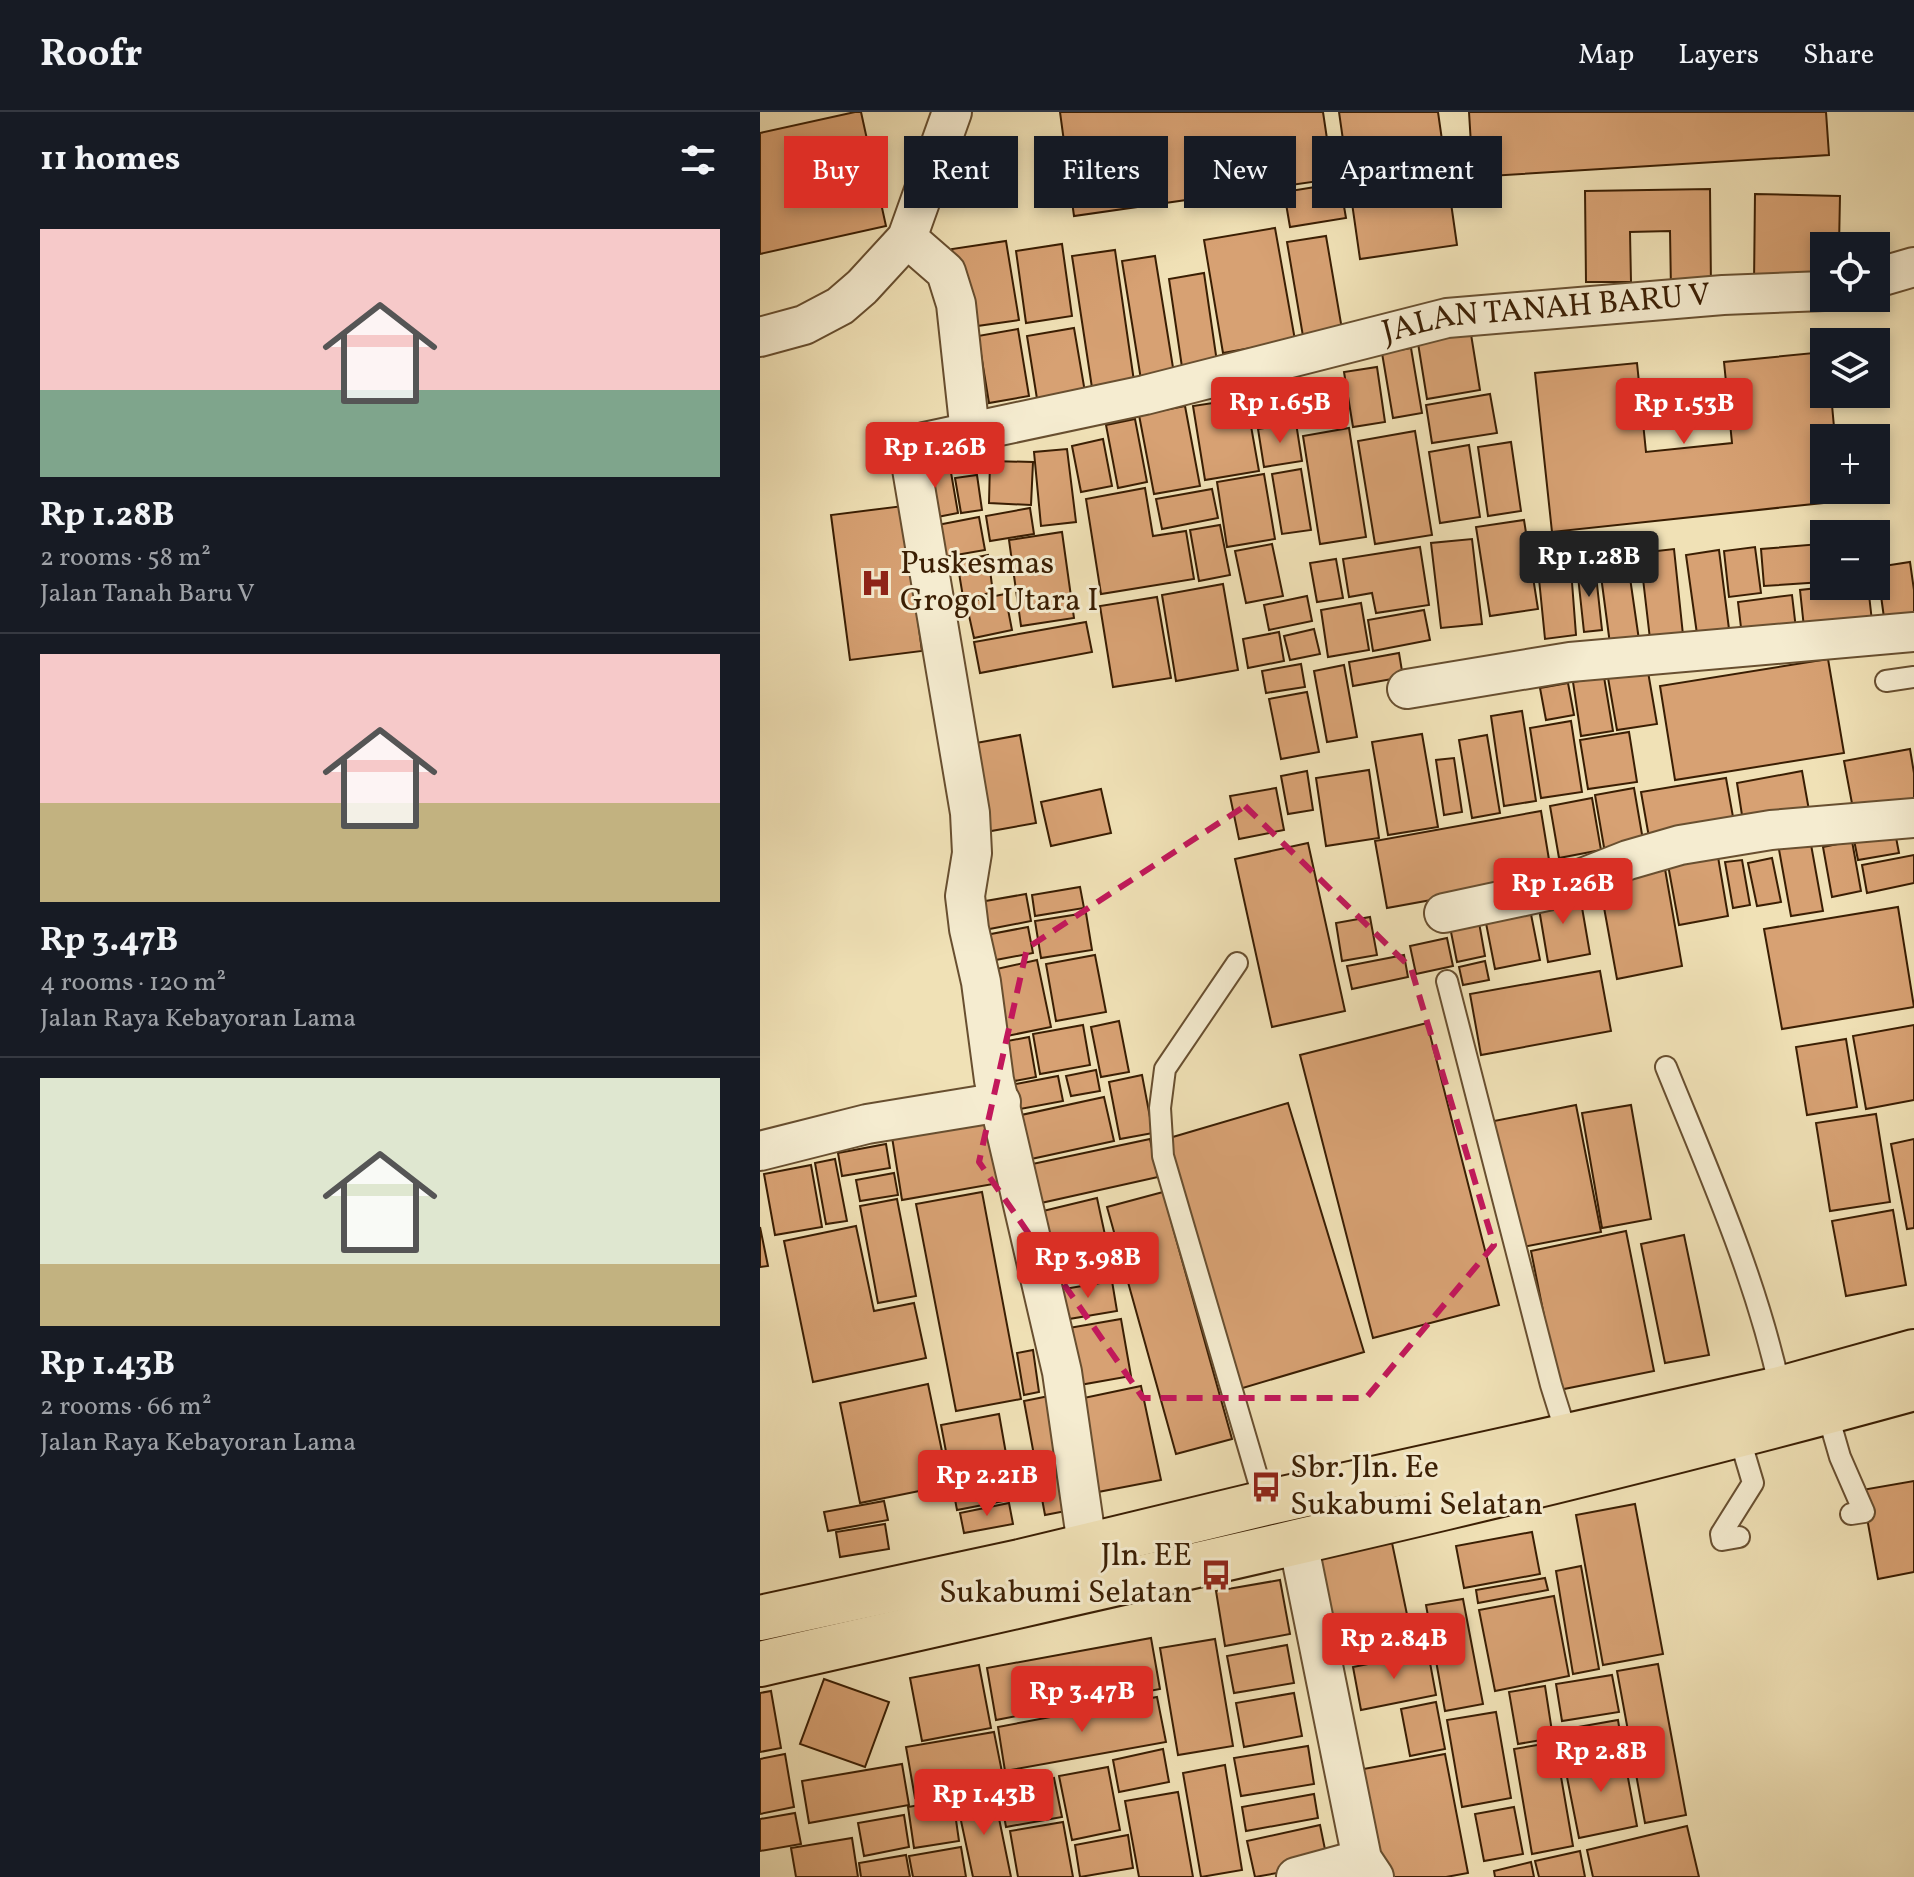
<!DOCTYPE html>
<meta charset="utf-8">
<style>
:root{--surface:#171b24;--page:#20242c;--text:#f1f3f6;--muted:#9ea1a6;--line:#363941;--accent:#d93025}
body{margin:0;font-family:Vollkorn,serif;background:var(--page);color:var(--text);height:100vh;display:flex;flex-direction:column;font-size:30px;white-space:nowrap}
*{box-sizing:border-box;margin:0}
p{font-size:26px;color:var(--muted)}
.icon{flex:none;width:44px;height:44px;fill:none;stroke:currentColor;stroke-width:2;stroke-linecap:round;stroke-linejoin:round}
.map{position:relative;flex:1;overflow:hidden}
.panel{display:flex;flex-direction:column;background:var(--surface);width:760px}
.panel>*{flex:none}
.hud{position:absolute;left:24px;top:24px;width:760px;height:72px;display:flex;gap:16px}
.tools{position:absolute;left:1050px;top:120px;display:grid;gap:16px}
.tools a{display:grid;place-items:center;width:80px;height:80px;border-radius:0px;background:var(--surface);box-shadow:0 4px 12px #0003;font-size:40px}
.price{position:absolute;translate:-50% -68px;padding:0 18px;border-radius:8px;background:var(--accent);color:#fff;font-size:26px;line-height:52px;filter:drop-shadow(0 2px 4px #0008)}
.price::after{content:'';position:absolute;left:50%;top:48px;width:24px;height:18px;margin-left:-12px;background:inherit;clip-path:polygon(0 0,100% 0,50% 100%)}
.price.selected{background:#222;color:#fff}
ul{padding:0;list-style:none}
li{display:grid;align-content:center;gap:16px;height:424px;padding:0 40px}
li+li{border-top:2px solid var(--line)}
li span{display:grid;place-items:center;height:248px;border-radius:0px;color:#555}
li>.icon{margin-inline-start:auto}
span .icon{width:144px;height:144px;fill:#fffc;stroke-width:1}
li b{font-size:34px}
h2{display:flex;justify-content:space-between;align-items:center;height:96px;padding:0 40px;font-size:34px}
.tag{padding:0 28px;border-radius:0px;background:var(--surface);box-shadow:0 4px 12px #0003;font-size:28px;line-height:72px}
.tag.selected{background:var(--accent);color:#fff}
header{display:flex;align-items:center;gap:48px;box-sizing:border-box;height:112px;padding:0 40px;background:var(--surface);border-bottom:2px solid var(--line)}
header strong{font-size:38px}
nav{display:flex;gap:44px;margin-inline-start:auto;font-size:28px}
main{display:flex;flex:1;min-height:0}
.map>svg:first-child{display:block}
.building{fill:#d7a173;stroke:#3a1e03;stroke-width:2}
.lines{fill:none;stroke-linecap:round;stroke-linejoin:round}
.service-casing{stroke:#684f30;stroke-width:24}
.minor-casing{stroke:#684f30;stroke-width:42}
.primary-casing{stroke:#3a1e03;stroke-width:48}
.service{stroke:#f5ecd0;stroke-width:20}
.minor{stroke:#f5ecd0;stroke-width:38}
.primary{stroke:#f0e1b6;stroke-width:44}
.marked{fill:none;stroke:#c2185b;stroke-width:6;stroke-dasharray:16 10;stroke-linejoin:round}
.labels{text-anchor:middle;dominant-baseline:central;stroke-width:6;stroke-linejoin:round;paint-order:stroke}
.street-label{font-size:32px;fill:#3a1e03;stroke:#f5ecd0}
.poi-label{font-size:32px;fill:#3a1e03;stroke:#f5ecd0;text-anchor:start}
</style>
<header>
<strong>Roofr</strong>
<nav><a>Map</a><a>Layers</a><a>Share</a></nav>
</header>
<main>
<section class="panel">
<h2>11 homes<svg class="icon" aria-label="filters" viewBox="0 0 24 24"><path d="M4 7h16M4 17h16"/><circle cx="9" cy="7" r="2"/><circle cx="15" cy="17" r="2"/></svg></h2>
<ul>
<li><span style="background:linear-gradient(#f6c9c9 65%,#7fa58c 0)"><svg class="icon" aria-label="home" viewBox="0 0 24 24"><path d="M3 11l9-7 9 7M6 9v11h12V9"/></svg></span><div><b>Rp 1.28B</b><p>2 rooms · 58 m²</p><p>Jalan Tanah Baru V</p></div></li>
<li><span style="background:linear-gradient(#f6c9c9 60%,#c2b280 0)"><svg class="icon" aria-label="home" viewBox="0 0 24 24"><path d="M3 11l9-7 9 7M6 9v11h12V9"/></svg></span><div><b>Rp 3.47B</b><p>4 rooms · 120 m²</p><p>Jalan Raya Kebayoran Lama</p></div></li>
<li><span style="background:linear-gradient(#dfe7d0 75%,#c2b280 0)"><svg class="icon" aria-label="home" viewBox="0 0 24 24"><path d="M3 11l9-7 9 7M6 9v11h12V9"/></svg></span><div><b>Rp 1.43B</b><p>2 rooms · 66 m²</p><p>Jalan Raya Kebayoran Lama</p></div></li>
</ul>
</section>
<div class="map">
<svg width="1154" height="1765" viewBox="0 0 1154 1765">
<rect width="100%" height="100%" fill="#f0e1b6"/>
<filter id="stains"><feTurbulence type="fractalNoise" baseFrequency=".0025" numOctaves="4"/><feColorMatrix values="0 0 0 0 .2 0 0 0 0 .09 0 0 0 0 .02 0 0 0 .5 -.17"/></filter>
<radialGradient id="worn" r=".72"><stop offset=".6" stop-color="#630" stop-opacity="0"/><stop offset="1" stop-color="#630" stop-opacity=".3"/></radialGradient>
<g class="building">
<polygon points="95,0 101,0 126,114 0,142 0,21"/>
<polygon points="300,0 563,0 573,67 314,104"/>
<polygon points="579,0 678,0 697,133 600,147"/>
<polygon points="709,0 1066,0 1069,43 713,65"/>
<polygon points="580,71 586,106 530,115 524,80"/>
<polygon points="950,77 951,177 911,178 910,119 870,120 871,170 826,170 825,79"/>
<polygon points="995,82 1080,84 1079,134 1064,134 1064,173 994,172"/>
<polygon points="515,116 535,228 463,241 444,128"/>
<polygon points="566,124 584,229 545,236 527,130"/>
<polygon points="246,129 259,208 203,216 192,137"/>
<polygon points="302,132 312,204 266,211 256,139"/>
<polygon points="355,138 376,283 334,289 312,144"/>
<polygon points="395,144 415,268 382,274 362,149"/>
<polygon points="444,161 458,257 423,262 409,167"/>
<polygon points="314,216 326,286 278,293 267,224"/>
<polygon points="710,216 720,278 667,287 657,225"/>
<polygon points="258,217 269,284 229,291 218,224"/>
<polygon points="651,236 662,301 633,306 622,241"/>
<polygon points="1064,240 1064,282 1071,282 1075,326 1064,326 1064,378 1080,378 1082,389 792,420 775,261 877,251 886,340 972,331 964,250"/>
<polygon points="617,255 625,310 593,315 584,260"/>
<polygon points="577,268 582,301 540,308 535,274"/>
<polygon points="529,272 534,305 507,308 503,276"/>
<polygon points="730,282 737,321 672,331 666,293"/>
<polygon points="486,286 499,359 445,368 433,294"/>
<polygon points="425,294 440,374 394,382 379,303"/>
<polygon points="375,307 387,370 358,376 346,313"/>
<polygon points="536,311 542,349 504,355 498,317"/>
<polygon points="589,316 606,425 560,432 543,324"/>
<polygon points="655,319 672,423 615,432 598,329"/>
<polygon points="343,327 352,374 321,380 312,334"/>
<polygon points="751,330 761,399 728,404 718,335"/>
<polygon points="709,333 720,405 680,411 669,340"/>
<polygon points="307,337 316,410 281,414 274,340"/>
<polygon points="189,349 198,401 162,408 152,356"/>
<polygon points="230,349 273,350 271,393 229,391"/>
<polygon points="541,357 551,418 522,422 512,362"/>
<polygon points="504,362 515,427 467,435 457,370"/>
<polygon points="217,363 222,398 201,401 195,366"/>
<polygon points="385,376 393,424 426,419 434,467 341,482 326,387"/>
<polygon points="452,377 458,406 402,417 396,387"/>
<polygon points="143,394 162,539 90,548 71,403"/>
<polygon points="270,396 274,422 230,429 226,404"/>
<polygon points="219,405 225,438 173,447 167,415"/>
<polygon points="764,408 778,497 730,504 716,415"/>
<polygon points="460,413 470,463 439,469 430,418"/>
<polygon points="302,420 314,506 261,514 249,428"/>
<polygon points="712,427 722,512 681,516 671,431"/>
<polygon points="512,432 523,484 486,491 475,439"/>
<polygon points="1060,432 1063,470 1004,474 1001,437"/>
<polygon points="660,435 669,493 616,501 612,481 589,485 583,447"/>
<polygon points="995,435 1001,481 969,485 964,439"/>
<polygon points="914,437 923,523 890,527 880,441"/>
<polygon points="959,438 969,517 937,522 926,443"/>
<polygon points="228,443 233,481 203,485 197,449"/>
<polygon points="810,444 816,523 785,527 777,447"/>
<polygon points="867,445 879,528 850,532 839,449"/>
<polygon points="576,447 583,486 557,490 550,451"/>
<polygon points="1150,450 1154,478 1154,515 1126,520 1117,455"/>
<polygon points="835,454 842,518 824,520 817,455"/>
<polygon points="463,472 478,558 416,569 402,483"/>
<polygon points="1076,474 1108,474 1113,518 1045,525 1040,478"/>
<polygon points="245,482 252,518 214,526 206,490"/>
<polygon points="1032,483 1036,517 982,524 978,490"/>
<polygon points="547,484 552,509 509,518 504,493"/>
<polygon points="397,485 411,566 353,575 340,494"/>
<polygon points="601,491 609,538 568,545 561,498"/>
<polygon points="664,498 670,528 613,539 608,508"/>
<polygon points="326,510 332,540 220,561 214,530"/>
<polygon points="554,517 560,542 530,548 524,524"/>
<polygon points="519,520 524,549 488,556 483,527"/>
<polygon points="639,541 643,565 593,574 589,550"/>
<polygon points="1068,547 1084,641 915,668 900,574"/>
<polygon points="541,552 545,575 506,581 502,559"/>
<polygon points="584,553 597,625 567,630 554,559"/>
<polygon points="887,554 897,612 857,618 847,560"/>
<polygon points="844,565 853,619 821,624 813,570"/>
<polygon points="808,571 814,603 786,608 780,576"/>
<polygon points="547,580 559,640 521,647 509,587"/>
<polygon points="762,599 776,689 744,694 731,604"/>
<polygon points="811,609 822,680 781,686 770,616"/>
<polygon points="869,620 877,670 828,677 820,628"/>
<polygon points="662,622 678,715 628,723 612,630"/>
<polygon points="260,623 276,711 220,721 205,633"/>
<polygon points="727,623 740,701 712,706 699,628"/>
<polygon points="1150,637 1154,661 1154,691 1094,702 1084,649"/>
<polygon points="694,646 702,700 684,703 676,648"/>
<polygon points="609,658 619,726 566,734 556,666"/>
<polygon points="547,659 553,698 528,702 521,664"/>
<polygon points="1042,659 1050,704 984,716 977,671"/>
<polygon points="966,666 975,716 890,731 881,680"/>
<polygon points="516,676 524,718 479,727 470,684"/>
<polygon points="874,676 884,734 845,741 835,683"/>
<polygon points="341,677 351,721 291,734 281,690"/>
<polygon points="832,686 841,738 799,746 790,694"/>
<polygon points="781,699 792,766 627,796 615,729"/>
<polygon points="1134,715 1139,741 1098,748 1093,723"/>
<polygon points="1050,727 1063,799 1031,804 1018,732"/>
<polygon points="1092,729 1101,779 1072,785 1063,735"/>
<polygon points="548,731 585,899 512,915 475,747"/>
<polygon points="956,733 968,804 919,813 906,742"/>
<polygon points="1154,743 1154,771 1107,781 1102,753"/>
<polygon points="1012,746 1021,790 997,794 988,751"/>
<polygon points="982,748 990,793 973,796 965,750"/>
<polygon points="905,757 922,854 857,867 839,768"/>
<polygon points="320,775 324,796 275,804 272,783"/>
<polygon points="819,778 830,842 788,850 777,785"/>
<polygon points="266,782 271,809 214,820 208,792"/>
<polygon points="769,792 780,848 735,857 724,801"/>
<polygon points="1138,795 1154,895 1022,917 1004,817"/>
<polygon points="326,801 332,838 281,846 275,809"/>
<polygon points="610,805 617,843 582,849 576,811"/>
<polygon points="718,805 725,844 697,850 689,810"/>
<polygon points="268,815 273,841 220,851 215,825"/>
<polygon points="687,826 693,854 656,862 650,834"/>
<polygon points="335,843 346,900 296,909 286,852"/>
<polygon points="644,843 648,865 592,877 587,854"/>
<polygon points="277,848 291,915 237,926 223,860"/>
<polygon points="725,849 729,868 703,873 699,855"/>
<polygon points="840,859 851,919 721,943 710,882"/>
<polygon points="359,909 369,960 341,965 331,915"/>
<polygon points="667,911 739,1193 613,1226 540,943"/>
<polygon points="323,913 330,953 280,962 273,922"/>
<polygon points="1154,913 1154,988 1106,997 1093,924"/>
<polygon points="269,925 276,965 244,971 237,931"/>
<polygon points="1086,927 1097,995 1047,1003 1036,935"/>
<polygon points="336,958 340,979 311,984 306,964"/>
<polygon points="382,963 393,1021 360,1027 349,970"/>
<polygon points="298,964 303,989 244,1000 240,975"/>
<polygon points="344,985 354,1029 262,1049 252,1005"/>
<polygon points="528,991 604,1240 476,1278 406,1027"/>
<polygon points="816,993 841,1120 758,1136 734,1009"/>
<polygon points="871,993 891,1107 842,1116 822,1001"/>
<polygon points="1116,1002 1130,1090 1070,1099 1056,1011"/>
<polygon points="228,1008 239,1071 142,1088 132,1025"/>
<polygon points="390,1027 398,1065 272,1093 263,1054"/>
<polygon points="1154,1027 1154,1116 1147,1117 1131,1032"/>
<polygon points="126,1032 130,1056 82,1064 78,1041"/>
<polygon points="75,1047 87,1109 66,1112 55,1051"/>
<polygon points="51,1053 62,1115 15,1123 4,1062"/>
<polygon points="134,1061 138,1083 100,1089 96,1068"/>
<polygon points="222,1080 261,1287 196,1299 156,1092"/>
<polygon points="403,1080 472,1327 416,1342 347,1095"/>
<polygon points="337,1086 353,1160 299,1172 283,1099"/>
<polygon points="137,1087 156,1184 118,1191 100,1094"/>
<polygon points="1133,1098 1146,1173 1086,1184 1072,1109"/>
<polygon points="96,1114 114,1199 154,1191 166,1246 53,1270 24,1129"/>
<polygon points="0,1115 8,1154 0,1155"/>
<polygon points="866,1119 894,1259 799,1278 771,1139"/>
<polygon points="924,1123 949,1243 905,1251 881,1132"/>
<polygon points="352,1169 357,1199 303,1208 298,1178"/>
<polygon points="361,1207 371,1264 314,1274 303,1217"/>
<polygon points="273,1238 279,1280 264,1283 257,1241"/>
<polygon points="168,1272 189,1373 100,1391 80,1291"/>
<polygon points="381,1274 401,1368 338,1380 319,1287"/>
<polygon points="289,1284 311,1398 285,1403 264,1289"/>
<polygon points="239,1302 254,1387 197,1398 181,1313"/>
<polygon points="1154,1369 1154,1460 1118,1467 1102,1378"/>
<polygon points="124,1389 128,1408 68,1419 64,1400"/>
<polygon points="249,1391 253,1412 204,1421 200,1401"/>
<polygon points="875,1392 903,1542 843,1553 816,1403"/>
<polygon points="125,1412 129,1437 80,1445 76,1420"/>
<polygon points="772,1420 780,1462 704,1476 696,1434"/>
<polygon points="631,1426 654,1536 568,1554 545,1445"/>
<polygon points="821,1454 839,1557 813,1562 796,1459"/>
<polygon points="785,1466 788,1478 718,1491 716,1478"/>
<polygon points="520,1468 530,1522 465,1534 456,1479"/>
<polygon points="794,1484 809,1564 735,1579 719,1498"/>
<polygon points="703,1487 723,1592 685,1599 666,1493"/>
<polygon points="391,1526 400,1577 236,1608 227,1556"/>
<polygon points="455,1527 473,1634 418,1643 400,1536"/>
<polygon points="527,1533 534,1571 474,1581 467,1544"/>
<polygon points="668,1540 676,1583 601,1598 593,1555"/>
<polygon points="898,1552 926,1703 885,1711 857,1559"/>
<polygon points="219,1553 231,1616 162,1629 150,1566"/>
<polygon points="852,1563 859,1600 802,1609 796,1572"/>
<polygon points="64,1567 129,1590 105,1655 40,1632"/>
<polygon points="785,1574 793,1626 758,1632 749,1580"/>
<polygon points="11,1579 21,1636 0,1640 0,1581"/>
<polygon points="534,1581 542,1624 484,1635 476,1591"/>
<polygon points="397,1585 406,1630 245,1659 238,1615"/>
<polygon points="676,1590 685,1637 650,1644 641,1597"/>
<polygon points="736,1600 751,1686 702,1695 687,1608"/>
<polygon points="858,1608 862,1633 806,1643 801,1618"/>
<polygon points="234,1620 244,1670 155,1686 146,1635"/>
<polygon points="795,1630 813,1734 772,1742 754,1637"/>
<polygon points="548,1634 554,1672 481,1684 474,1646"/>
<polygon points="403,1637 409,1670 359,1680 353,1648"/>
<polygon points="863,1639 877,1714 819,1726 804,1650"/>
<polygon points="25,1642 34,1695 0,1702 0,1647"/>
<polygon points="685,1642 708,1761 686,1765 620,1765 598,1658"/>
<polygon points="142,1652 149,1693 49,1711 42,1669"/>
<polygon points="465,1653 482,1758 441,1765 423,1661"/>
<polygon points="348,1655 360,1718 312,1728 299,1664"/>
<polygon points="294,1666 302,1705 246,1715 239,1676"/>
<polygon points="418,1680 433,1765 379,1765 365,1689"/>
<polygon points="234,1682 251,1765 213,1765 197,1690"/>
<polygon points="554,1682 558,1706 486,1719 482,1695"/>
<polygon points="193,1687 199,1729 154,1736 148,1695"/>
<polygon points="754,1695 763,1742 724,1749 715,1702"/>
<polygon points="35,1701 41,1732 0,1739 0,1707"/>
<polygon points="144,1703 149,1735 104,1744 98,1711"/>
<polygon points="303,1710 313,1765 258,1765 250,1719"/>
<polygon points="560,1713 568,1752 495,1765 487,1729"/>
<polygon points="927,1714 939,1765 833,1765 827,1738"/>
<polygon points="368,1723 373,1756 320,1765 315,1733"/>
<polygon points="92,1726 98,1765 36,1765 31,1736"/>
<polygon points="201,1735 206,1765 153,1765 149,1744"/>
<polygon points="820,1739 825,1765 779,1765 775,1749"/>
<polygon points="146,1743 150,1765 101,1765 99,1751"/>
<polygon points="771,1750 774,1765 735,1765 734,1759"/>
</g>
<g class="lines">
<g class="service-casing">
<g id="service">
<polyline points="1126,569 1154,565"/>
<polyline points="477,851 405,957 400,996 403,1044 505,1391"/>
<polyline points="687,869 791,1273 807,1324"/>
<path d="M906 955C949 1061 996 1165 1020 1277"/>
<polyline points="1067,1300 1080,1345 1104,1400 1091,1402"/>
<polyline points="979,1324 993,1371 961,1422 962,1428 979,1425"/>
</g>
</g>
<g class="minor-casing">
<g id="minor">
<polyline points="147,126 186,160 196,192 210,321"/>
<polyline points="1116,166 1154,155"/>
<polyline points="0,225 44,213 80,194 102,175 147,126 192,0"/>
<polyline points="647,577 810,550 1154,520"/>
<polyline points="684,801 792,778 868,748 920,733 1011,718 1154,706"/>
<polyline points="0,1039 107,1012 241,990"/>
<polyline points="538,1430 602,1747 614,1765"/>
<path id="s1" d="M327 1433 302 1260 234 968 221 870 209 817 205 784 212 741 210 701 150 345 154 336 164 330 385 283 687 206 963 183 1064 179"/>
<polyline points="536,1765 602,1747"/>
</g>
</g>
<g class="primary-casing">
<g id="primary">
<polyline points="0,1506 260,1450 505,1391 1020,1277 1154,1240"/>
<path d="M0 1552C386 1464 773 1381 1154 1276"/>
</g>
</g>
<use href="#service" class="service"/>
<use href="#minor" class="minor"/>
<use href="#primary" class="primary"/>
</g>
<path class="marked" d="M485 694 651 856 734 1133 606 1286H383L219 1050 267 836Z"/>
<defs>
<g id="hospital-bare" transform="scale(2.4)"><path d="M-5-5h3v3.5h4V-5h3V5h-3V1.5h-4V5h-3Z" fill="#8f2418" stroke="#f5ecd0" stroke-width="2.5" paint-order="stroke"/></g>
<g id="bus-bare" transform="scale(2.4)"><path d="M-5-6H5V4H4V6H2V4H-2V6H-4V4H-5ZM-3.5-4V0h7V-4ZM-3.5 1.2v1.5H-2V1.2ZM2 1.2v1.5H3.5V1.2Z" fill="#8f2418" stroke="#f5ecd0" stroke-width="2.5" paint-order="stroke"/></g>
</defs>
<g fill-rule="evenodd">
<use href="#hospital-bare" x="116" y="471"/>
<use href="#bus-bare" x="506" y="1375"/>
<use href="#bus-bare" x="456" y="1463"/>
</g>
<g class="labels">
<g class="street-label">
<text stroke="none"><textPath href="#s1" startOffset="1764">JALAN TANAH BARU V</textPath></text>
</g>
<g class="poi-label">
<text x="140" y="453">Puskesmas<tspan x="140" dy="37">Grogol Utara I</tspan></text>
<text x="530" y="1357">Sbr. Jln. Ee<tspan x="530" dy="37">Sukabumi Selatan</tspan></text>
<text x="432" y="1445" text-anchor="end">Jln. EE<tspan x="432" dy="37">Sukabumi Selatan</tspan></text>
</g>
</g>
<rect width="100%" height="100%" filter="url(#stains)"/>
<rect width="100%" height="100%" fill="url(#worn)"/>
</svg>
<div class="tools">
<a><svg class="icon" aria-label="locate" viewBox="0 0 24 24"><circle cx="12" cy="12" r="6"/><path d="M12 2v4M12 18v4M2 12h4M18 12h4"/></svg></a>
<a><svg class="icon" aria-label="layers" viewBox="0 0 24 24"><path d="M12 4l9 5-9 5-9-5zM3 14l9 5 9-5"/></svg></a>
<a>+</a>
<a>−</a>
</div>
<b class="price" style="left:520px;top:333px">Rp 1.65B</b>
<b class="price" style="left:924px;top:334px">Rp 1.53B</b>
<b class="price" style="left:175px;top:378px">Rp 1.26B</b>
<b class="price selected" style="left:829px;top:487px">Rp 1.28B</b>
<b class="price" style="left:803px;top:814px">Rp 1.26B</b>
<b class="price" style="left:328px;top:1188px">Rp 3.98B</b>
<b class="price" style="left:227px;top:1406px">Rp 2.21B</b>
<b class="price" style="left:634px;top:1569px">Rp 2.84B</b>
<b class="price" style="left:322px;top:1622px">Rp 3.47B</b>
<b class="price" style="left:841px;top:1682px">Rp 2.8B</b>
<b class="price" style="left:224px;top:1725px">Rp 1.43B</b>
<div class="hud">
<a class="tag selected">Buy</a>
<a class="tag">Rent</a>
<a class="tag">Filters</a>
<a class="tag">New</a>
<a class="tag">Apartment</a>
</div>
</div>
</main>
